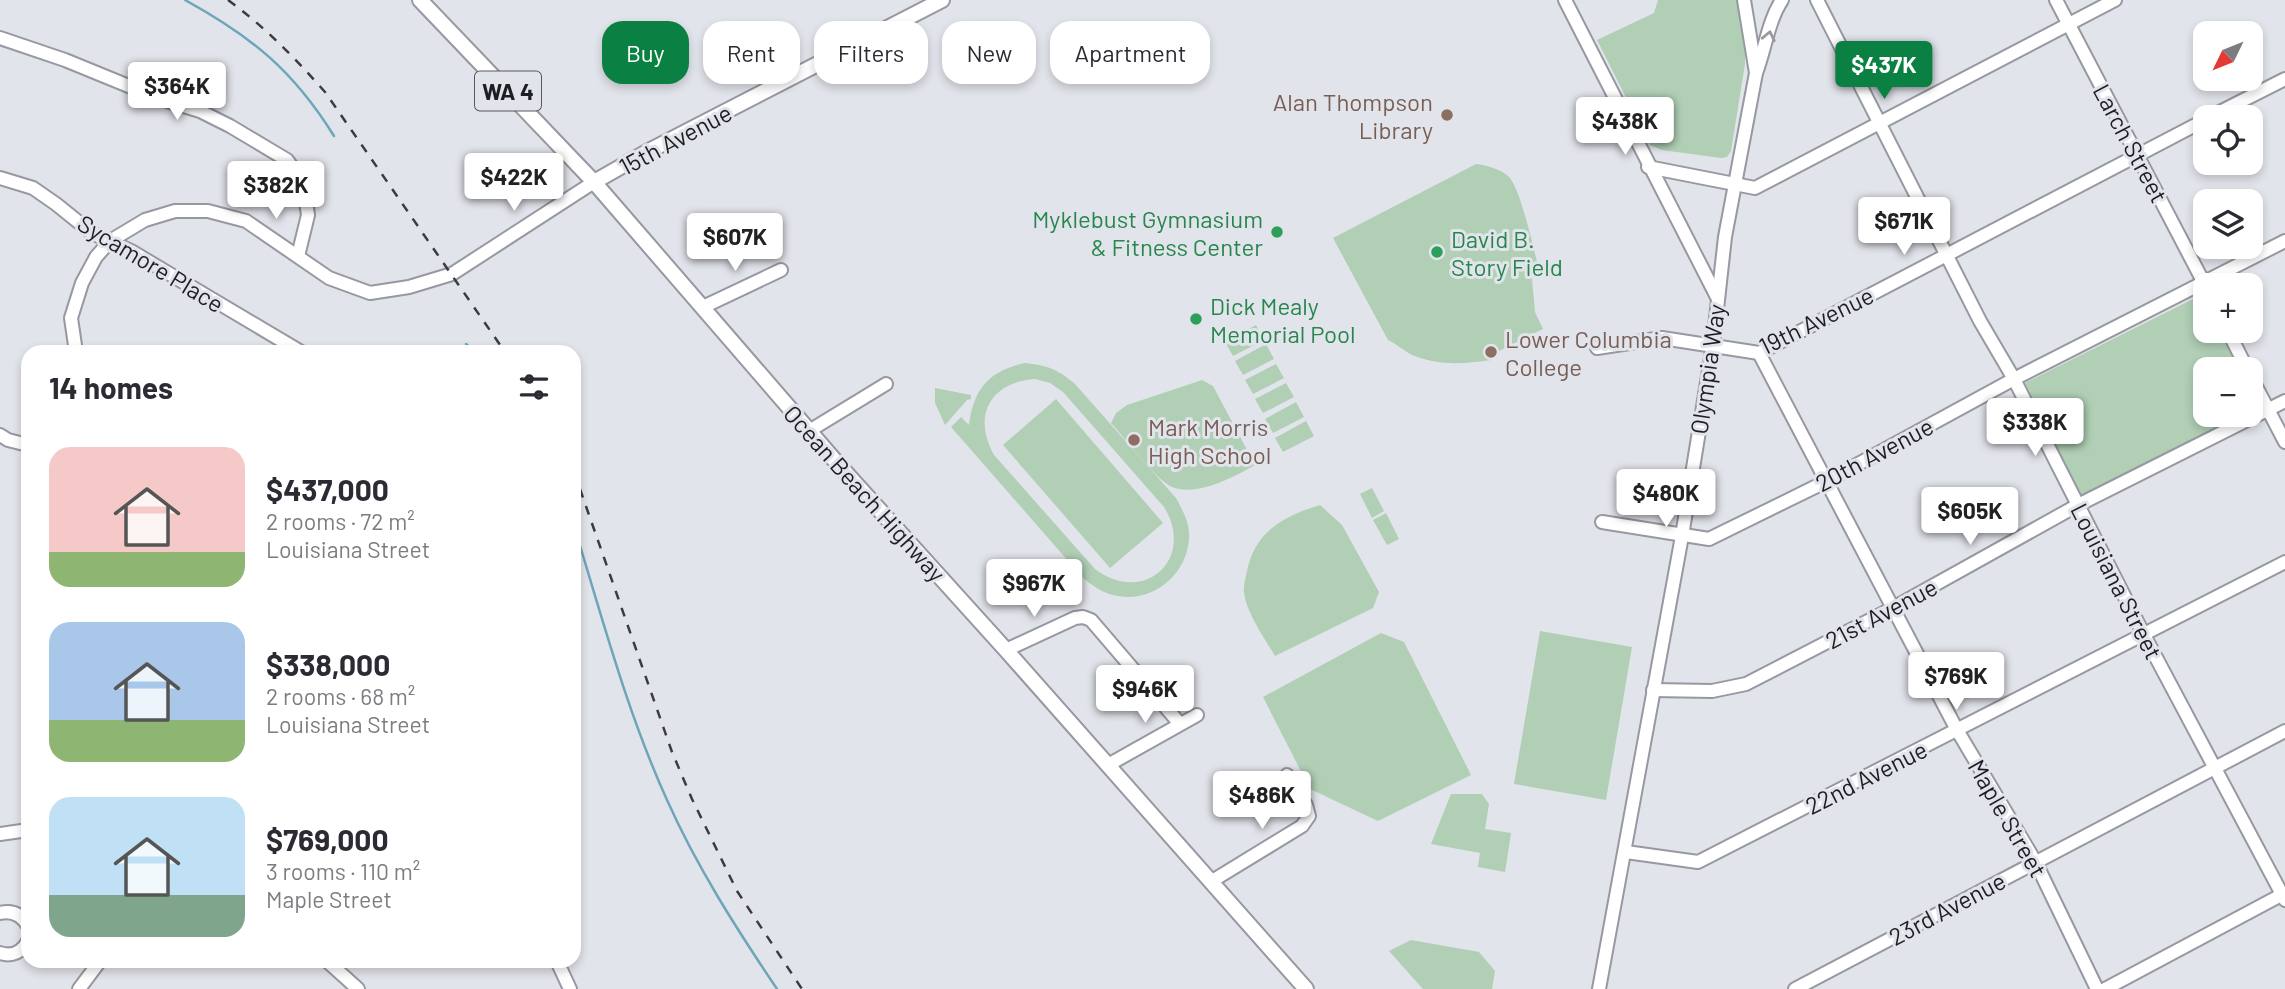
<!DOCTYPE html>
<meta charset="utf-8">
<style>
:root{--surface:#fff;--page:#f7f7f7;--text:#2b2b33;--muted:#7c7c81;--accent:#0b8043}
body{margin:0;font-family:Barlow,sans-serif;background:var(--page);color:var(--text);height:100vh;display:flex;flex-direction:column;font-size:26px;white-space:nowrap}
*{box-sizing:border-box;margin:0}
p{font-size:23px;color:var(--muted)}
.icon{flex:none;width:38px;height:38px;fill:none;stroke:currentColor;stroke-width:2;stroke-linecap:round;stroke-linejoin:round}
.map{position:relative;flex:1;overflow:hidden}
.drawer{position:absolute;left:21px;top:345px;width:560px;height:623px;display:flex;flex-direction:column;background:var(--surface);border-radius:21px;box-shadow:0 4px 10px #0003}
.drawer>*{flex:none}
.guide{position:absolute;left:602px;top:21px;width:665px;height:63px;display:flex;gap:14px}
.needle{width:46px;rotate:227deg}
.tools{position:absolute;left:2193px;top:21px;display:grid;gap:14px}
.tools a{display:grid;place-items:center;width:70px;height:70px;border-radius:14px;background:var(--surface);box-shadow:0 4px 10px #0003;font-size:35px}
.price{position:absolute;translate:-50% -60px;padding:0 16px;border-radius:7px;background:#fff;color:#222;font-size:23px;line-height:46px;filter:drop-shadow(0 2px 4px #0008)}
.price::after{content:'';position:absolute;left:50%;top:42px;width:21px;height:16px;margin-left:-10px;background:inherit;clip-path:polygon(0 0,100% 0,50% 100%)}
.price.current{background:var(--accent);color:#fff}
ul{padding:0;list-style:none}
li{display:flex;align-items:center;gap:21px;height:175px;padding:0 28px}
li span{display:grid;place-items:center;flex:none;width:196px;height:140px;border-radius:21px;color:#555}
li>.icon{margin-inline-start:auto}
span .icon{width:84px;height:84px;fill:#fffc;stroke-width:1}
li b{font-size:30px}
h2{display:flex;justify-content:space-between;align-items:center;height:84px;padding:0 28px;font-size:30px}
.chip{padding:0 24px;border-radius:21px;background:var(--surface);box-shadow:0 4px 10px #0003;font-size:24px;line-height:63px}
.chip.current{background:var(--accent);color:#fff}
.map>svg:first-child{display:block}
.green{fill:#b0cfb5;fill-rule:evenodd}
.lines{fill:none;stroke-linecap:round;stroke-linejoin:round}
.stream{stroke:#6fa5b9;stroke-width:2.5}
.minor-casing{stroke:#9798a0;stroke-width:16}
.major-casing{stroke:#9798a0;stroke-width:18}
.minor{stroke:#fff;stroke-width:12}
.major{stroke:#fff;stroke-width:14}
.rail{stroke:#3b3c40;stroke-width:2.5;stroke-dasharray:9 9;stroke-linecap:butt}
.oneway{stroke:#999a9b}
.education-dot{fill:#8d6e63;stroke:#e2e4eb;stroke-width:2.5}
.leisure-dot{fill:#2e9e5b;stroke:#e2e4eb;stroke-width:2.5}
.labels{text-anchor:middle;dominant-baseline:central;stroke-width:6;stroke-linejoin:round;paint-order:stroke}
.shield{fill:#e2e4eb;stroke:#58595e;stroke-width:2}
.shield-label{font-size:23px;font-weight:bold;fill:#1d1e21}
.education-label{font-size:24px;fill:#785e54;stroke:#e2e4eb;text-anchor:start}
.street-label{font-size:24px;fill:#1d1e21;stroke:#e2e4eb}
.leisure-label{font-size:24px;fill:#27864d;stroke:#e2e4eb;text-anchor:start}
</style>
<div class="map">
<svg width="2285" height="989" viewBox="0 0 2285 989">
<rect width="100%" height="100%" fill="#e2e4eb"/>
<g class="green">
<polygon points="1658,0 1739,0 1745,33 1745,64 1731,151 1727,157 1721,158 1662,150 1650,145 1597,40 1654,13"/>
<path d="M1476 164C1486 165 1500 169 1508 176 1520 186 1533 247 1538 265L1531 268 1535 312 1543 329 1495 353 1491 360C1463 364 1439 366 1412 355 1404 351 1397 344 1388 340L1333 238Z"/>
<polygon points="2203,294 2205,331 2222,331 2242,369 2205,369 2205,415 2245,415 2082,497 2025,383"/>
<polygon points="1256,325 1264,340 1233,356 1225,342"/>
<polygon points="1266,344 1274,359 1243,375 1235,361"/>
<path d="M1025 363C1047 365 1059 370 1075 384L1176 498C1183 511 1190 523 1189 539 1186 581 1142 610 1102 591 1096 588 1090 583 1084 579L951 427 961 417 969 425C974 388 989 371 1025 363ZM1035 379 1050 383 1063 392 1164 507C1196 559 1144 606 1095 569L994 455C972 416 990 382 1035 379Z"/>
<polygon points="1276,364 1284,378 1253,394 1245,380"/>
<path d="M1202 380 1213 386 1255 465C1234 477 1197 497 1172 487 1157 481 1124 437 1111 423L1116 413 1127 405Z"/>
<polygon points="1286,383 1294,397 1263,413 1255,399"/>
<polygon points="935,388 971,395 971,399 967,400 945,425 935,403"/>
<polygon points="1056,399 1163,523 1110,568 1003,445"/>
<polygon points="1296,402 1304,417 1273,433 1265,419"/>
<polygon points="1306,421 1314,436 1283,452 1275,438"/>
<polygon points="1372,488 1384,511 1372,518 1360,494"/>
<path d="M1320 505 1342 525 1379 592 1373 608 1275 656C1265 639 1246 612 1244 592 1243 586 1246 577 1247 571 1255 531 1284 516 1320 505Z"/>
<polygon points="1386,513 1399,539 1387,545 1373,520"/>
<polygon points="1540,631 1632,647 1606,800 1514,784"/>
<polygon points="1381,633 1404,642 1471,775 1378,821 1310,789 1263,697"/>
<polygon points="1451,794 1482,794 1489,804 1485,829 1511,833 1505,872 1478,867 1480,853 1431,844"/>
<polygon points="1411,940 1479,952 1495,971 1492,989 1423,989 1389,951"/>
</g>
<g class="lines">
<g class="stream">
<path d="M185 0C252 37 293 70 334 136"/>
<polyline points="466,344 475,352"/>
<path d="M574 526C602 617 627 712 667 800 697 867 736 928 777 989"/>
</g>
<g class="minor-casing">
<g id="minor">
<polyline points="1565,0 1717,297"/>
<polyline points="1744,0 1756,73"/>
<polyline points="1817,0 1980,321 2014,379 2143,633 2285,900"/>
<polyline points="2056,0 2205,285"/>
<polyline points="0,38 65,60 158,98 200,111 230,126 287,160 303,182 308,215 298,256"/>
<polyline points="2210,117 2285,79"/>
<polyline points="1648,167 1755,188 2115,0"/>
<polyline points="0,178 33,188 56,204 92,233 131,251 301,352"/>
<polyline points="703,307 781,270"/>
<polyline points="2228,331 2247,369"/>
<polyline points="1597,348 1662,338 1759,353 2205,120"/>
<polyline points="76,352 71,318 82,283 96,257 110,241 145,220 175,211 208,211 246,221 329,278 370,293 409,287 452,274 594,182"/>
<polyline points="1759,353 1957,730 2035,861 2097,989"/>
<polyline points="2250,375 2285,442"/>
<polyline points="809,431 886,384"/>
<polyline points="0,435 8,440 28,445"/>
<polyline points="1602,522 1709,539 1827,481 2014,379 2285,241"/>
<polyline points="1006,650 1075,618 1083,617 1091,620 1180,724"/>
<polyline points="1653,690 1712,691 1746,684 1893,608 2078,505 2285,401"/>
<polyline points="1108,765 1197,715"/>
<polyline points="0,834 28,830"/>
<polyline points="1626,852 1698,862 2285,562"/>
<polyline points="1212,881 1302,826 1309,816 1306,805 1287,775"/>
<path d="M0 913C13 910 22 915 28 926"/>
<path d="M0 953C12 957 22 952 28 941"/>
<polyline points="327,961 358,989"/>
<polyline points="557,961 570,989"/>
<polyline points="79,989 100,961"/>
<path d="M1599 989 1682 536 1713 345 1725 237 1756 73C1765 50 1768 21 1782 0"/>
<polyline points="1795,989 2285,731"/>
<polyline points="2105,989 2285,893"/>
</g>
</g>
<g class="major-casing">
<g id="major">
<polyline points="420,0 594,182 837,463 1006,650 1306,989"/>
<polyline points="594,182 645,153 942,0"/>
</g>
</g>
<use href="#minor" class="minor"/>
<use href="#major" class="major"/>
<g class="rail">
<path d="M228 0C265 27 295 58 325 92L505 352"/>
<polyline points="574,472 672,752 692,799 737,891 802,989"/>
</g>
</g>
<defs><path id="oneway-chevron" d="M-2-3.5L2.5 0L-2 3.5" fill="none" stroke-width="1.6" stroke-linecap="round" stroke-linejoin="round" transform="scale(1.75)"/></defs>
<use class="oneway" href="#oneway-chevron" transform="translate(1769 36) rotate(-78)"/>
<g class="education-dot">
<circle cx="1447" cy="115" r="7"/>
<circle cx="1491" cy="352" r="7"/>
<circle cx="1134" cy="440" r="7"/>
</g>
<g class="leisure-dot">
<circle cx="1277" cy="232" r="7"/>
<circle cx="1437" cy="252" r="7"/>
<circle cx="1196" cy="319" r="7"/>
</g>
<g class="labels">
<rect class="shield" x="475" y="71.5" width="66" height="39" rx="5"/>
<g class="shield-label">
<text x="508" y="91">WA 4</text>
</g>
<g class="education-label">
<text x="1433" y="101" text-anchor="end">Alan Thompson<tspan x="1433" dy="28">Library</tspan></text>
<text x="1505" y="338">Lower Columbia<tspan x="1505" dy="28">College</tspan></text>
<text x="1148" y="426">Mark Morris<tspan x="1148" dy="28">High School</tspan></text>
</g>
<g class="street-label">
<text transform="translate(675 139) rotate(-28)">15th Avenue</text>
<text transform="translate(2131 143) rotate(62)">Larch Street</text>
<text transform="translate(151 263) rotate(31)">Sycamore Place</text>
<text transform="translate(1816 320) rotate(-26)">19th Avenue</text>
<text transform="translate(1707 369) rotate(-82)">Olympia Way</text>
<text transform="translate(1874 454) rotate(-28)">20th Avenue</text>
<text transform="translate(865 493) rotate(48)">Ocean Beach Highway</text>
<text transform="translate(2117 581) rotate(63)">Louisiana Street</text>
<text transform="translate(1881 613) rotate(-28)">21st Avenue</text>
<text transform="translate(1866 777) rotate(-27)">22nd Avenue</text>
<text transform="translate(2008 818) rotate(60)">Maple Street</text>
<text transform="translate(1947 908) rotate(-28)">23rd Avenue</text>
</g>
<g class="leisure-label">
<text x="1263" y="218" text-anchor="end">Myklebust Gymnasium<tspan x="1263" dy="28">&amp; Fitness Center</tspan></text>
<text x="1451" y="238">David B.<tspan x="1451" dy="28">Story Field</tspan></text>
<text x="1210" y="305">Dick Mealy<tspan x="1210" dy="28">Memorial Pool</tspan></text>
</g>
</g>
</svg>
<div class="tools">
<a><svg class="needle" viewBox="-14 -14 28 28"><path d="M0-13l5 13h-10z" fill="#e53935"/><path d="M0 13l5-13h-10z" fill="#7c7c81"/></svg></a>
<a><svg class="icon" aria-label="locate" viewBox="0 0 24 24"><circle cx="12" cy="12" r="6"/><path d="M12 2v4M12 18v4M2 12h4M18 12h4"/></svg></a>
<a><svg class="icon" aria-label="layers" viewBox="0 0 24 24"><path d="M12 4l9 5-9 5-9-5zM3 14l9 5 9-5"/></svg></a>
<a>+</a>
<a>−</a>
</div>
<b class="price current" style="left:1884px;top:101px">$437K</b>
<b class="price" style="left:177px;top:122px">$364K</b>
<b class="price" style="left:1625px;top:157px">$438K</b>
<b class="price" style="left:514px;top:213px">$422K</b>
<b class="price" style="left:276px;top:221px">$382K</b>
<b class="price" style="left:1904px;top:257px">$671K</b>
<b class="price" style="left:735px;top:273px">$607K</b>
<b class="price" style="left:2035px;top:458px">$338K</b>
<b class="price" style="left:1666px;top:529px">$480K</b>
<b class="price" style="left:1970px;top:547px">$605K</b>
<b class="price" style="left:1034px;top:619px">$967K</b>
<b class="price" style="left:1956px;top:712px">$769K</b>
<b class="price" style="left:1145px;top:725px">$946K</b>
<b class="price" style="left:1262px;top:831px">$486K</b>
<div class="guide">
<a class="chip current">Buy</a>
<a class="chip">Rent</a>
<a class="chip">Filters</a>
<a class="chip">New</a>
<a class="chip">Apartment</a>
</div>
<section class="drawer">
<h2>14 homes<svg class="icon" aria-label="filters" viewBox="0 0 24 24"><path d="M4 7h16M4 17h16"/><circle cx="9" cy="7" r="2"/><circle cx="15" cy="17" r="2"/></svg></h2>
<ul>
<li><span style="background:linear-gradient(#f6c9c9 75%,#8fb573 0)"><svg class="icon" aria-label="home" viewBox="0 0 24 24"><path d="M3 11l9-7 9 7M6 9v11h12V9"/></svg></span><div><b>$437,000</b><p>2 rooms · 72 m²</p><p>Louisiana Street</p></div></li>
<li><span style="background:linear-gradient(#a9c7e8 70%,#8fb573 0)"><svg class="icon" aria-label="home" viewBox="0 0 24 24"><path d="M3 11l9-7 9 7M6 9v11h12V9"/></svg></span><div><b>$338,000</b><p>2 rooms · 68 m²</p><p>Louisiana Street</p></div></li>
<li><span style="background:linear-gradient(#bfe0f5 70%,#7fa58c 0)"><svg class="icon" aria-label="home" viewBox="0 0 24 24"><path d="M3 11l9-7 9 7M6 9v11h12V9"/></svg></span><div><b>$769,000</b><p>3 rooms · 110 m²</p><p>Maple Street</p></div></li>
</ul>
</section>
</div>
